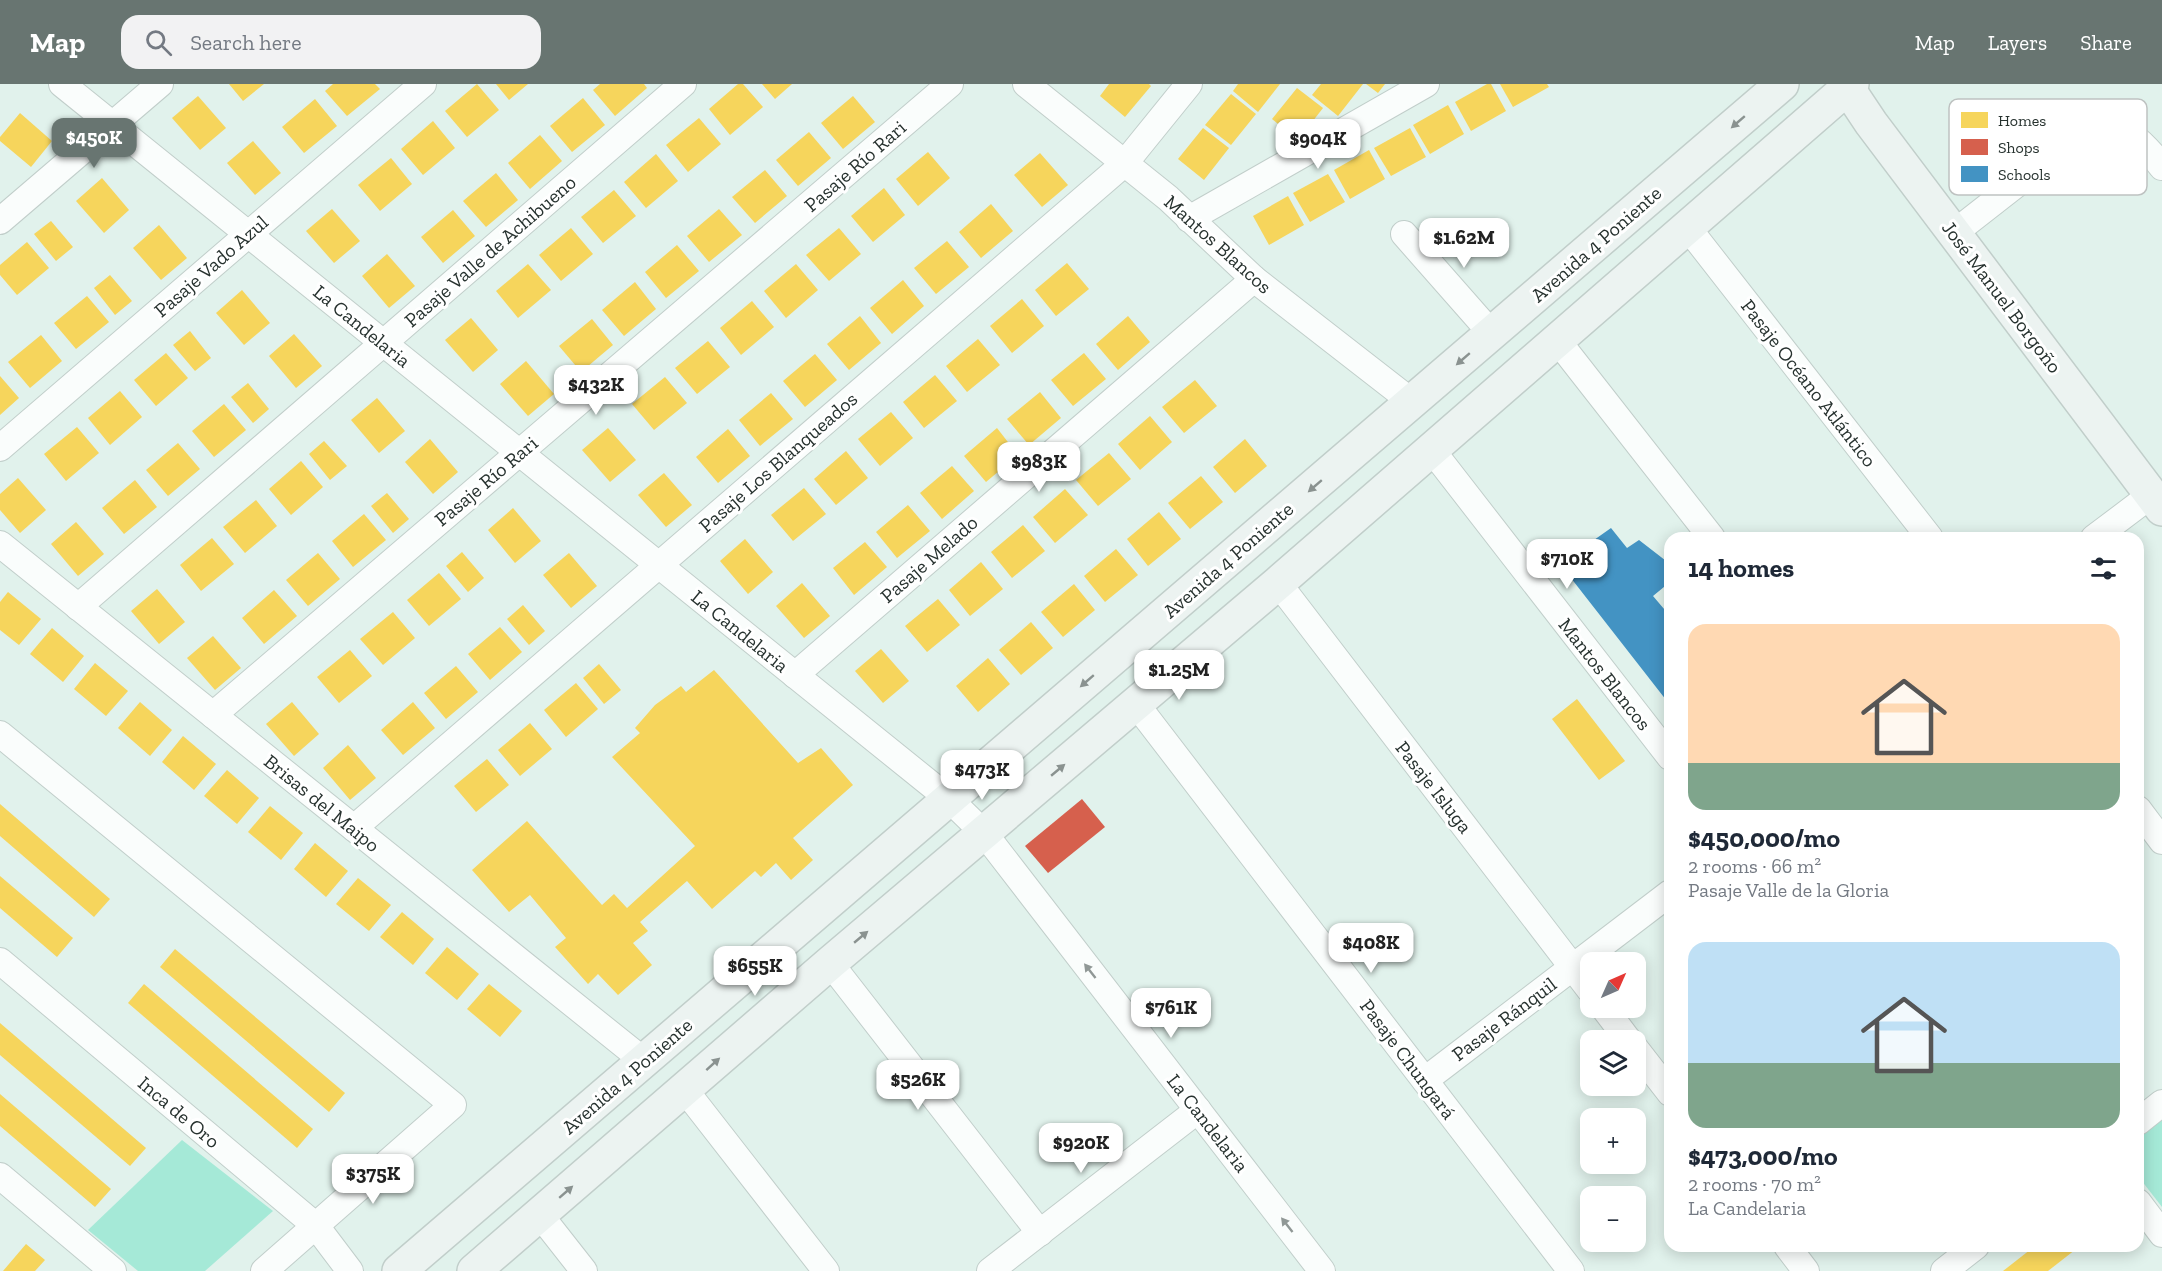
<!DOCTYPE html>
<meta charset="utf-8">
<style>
:root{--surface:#fff;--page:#f2f2f3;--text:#1f2937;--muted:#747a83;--accent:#687571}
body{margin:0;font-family:"Zilla Slab",serif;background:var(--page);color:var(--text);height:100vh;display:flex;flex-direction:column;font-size:22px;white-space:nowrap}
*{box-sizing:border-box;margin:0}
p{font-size:20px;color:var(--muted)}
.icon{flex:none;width:33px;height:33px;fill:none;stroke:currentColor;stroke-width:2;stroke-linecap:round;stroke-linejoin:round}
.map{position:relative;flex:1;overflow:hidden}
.side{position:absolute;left:1664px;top:448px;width:480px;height:720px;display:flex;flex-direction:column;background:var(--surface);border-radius:18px;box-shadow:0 3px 15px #0003}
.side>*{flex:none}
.needle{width:39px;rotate:45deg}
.tools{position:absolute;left:1580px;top:868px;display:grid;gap:12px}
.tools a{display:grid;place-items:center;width:66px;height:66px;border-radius:12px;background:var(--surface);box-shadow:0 3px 15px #0003;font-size:30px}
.price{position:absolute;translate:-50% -51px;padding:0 14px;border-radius:12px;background:#fff;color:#222;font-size:20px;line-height:39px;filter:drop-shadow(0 2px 3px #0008)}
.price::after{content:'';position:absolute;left:50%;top:36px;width:18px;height:14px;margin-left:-9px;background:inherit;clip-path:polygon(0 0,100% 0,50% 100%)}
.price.on{background:var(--accent);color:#fff}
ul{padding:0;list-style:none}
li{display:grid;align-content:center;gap:12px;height:318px;padding:0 24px}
li span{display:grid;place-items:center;height:186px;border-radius:18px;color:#555}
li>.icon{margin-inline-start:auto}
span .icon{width:108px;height:108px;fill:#fffc;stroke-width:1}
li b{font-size:26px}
h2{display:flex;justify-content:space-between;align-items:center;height:72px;padding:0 24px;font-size:26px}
header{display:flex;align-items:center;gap:36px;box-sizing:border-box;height:84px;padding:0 30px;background:var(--accent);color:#fff}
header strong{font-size:28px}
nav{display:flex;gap:33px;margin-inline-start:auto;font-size:21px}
.search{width:420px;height:54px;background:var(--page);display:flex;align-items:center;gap:15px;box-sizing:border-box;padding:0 21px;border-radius:18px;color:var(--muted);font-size:22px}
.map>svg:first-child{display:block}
.green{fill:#a5e9d7}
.homes{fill:#f6d55c}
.shops{fill:#d6604d}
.schools{fill:#4393c3}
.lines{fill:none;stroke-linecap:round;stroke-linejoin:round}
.street-casing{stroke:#c1ceca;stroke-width:28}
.secondary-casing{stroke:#c1ceca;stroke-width:36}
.street{stroke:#fafdfc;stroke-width:26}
.secondary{stroke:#ecf3f1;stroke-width:33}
.oneway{fill:#8a9290}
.oneway2{fill:#909896}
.labels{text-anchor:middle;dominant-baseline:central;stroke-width:6;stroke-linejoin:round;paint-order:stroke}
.street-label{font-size:20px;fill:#27322f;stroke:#fff}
.key{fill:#fff;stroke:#bec2c1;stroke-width:1.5}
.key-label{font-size:16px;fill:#27322f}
</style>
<header>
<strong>Map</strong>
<div class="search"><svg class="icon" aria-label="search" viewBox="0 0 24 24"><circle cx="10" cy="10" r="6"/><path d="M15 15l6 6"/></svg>Search here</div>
<nav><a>Map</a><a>Layers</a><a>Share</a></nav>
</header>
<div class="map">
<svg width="2162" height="1187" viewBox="0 0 2162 1187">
<rect width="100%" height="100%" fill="#e1f2ec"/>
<g class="green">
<polygon points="2162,1034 2162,1123 2138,1092 2138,1052"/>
<polygon points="182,1056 273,1127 205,1187 138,1187 88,1146"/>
</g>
<g class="homes">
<polygon points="229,0 264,0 243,17"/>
<polygon points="333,0 375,0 380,5 347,32 325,7"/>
<polygon points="477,0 499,26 467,53 445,27"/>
<polygon points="496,0 528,0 509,16"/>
<polygon points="600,0 644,0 647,4 615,32 593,6"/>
<polygon points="738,0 743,0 763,23 730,51 709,25"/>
<polygon points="762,0 792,0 775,15"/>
<polygon points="1109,0 1149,0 1151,2 1125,33 1100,12"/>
<polygon points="1238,0 1280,0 1258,28 1233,7"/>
<polygon points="1321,0 1363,0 1338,32 1312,11"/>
<polygon points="1366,0 1385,0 1378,9"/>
<polygon points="1487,0 1491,0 1506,27 1471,47 1455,18"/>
<polygon points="1500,0 1547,0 1549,3 1513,23"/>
<polygon points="1297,4 1323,24 1298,56 1272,35"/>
<polygon points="1231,10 1256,30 1231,61 1205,41"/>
<polygon points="198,12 226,44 200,66 172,34"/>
<polygon points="853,12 875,38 843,65 821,39"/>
<polygon points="583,14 605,41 572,68 550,42"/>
<polygon points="315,15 337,42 304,69 282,43"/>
<polygon points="1448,21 1464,50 1430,70 1413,41"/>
<polygon points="20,29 52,57 31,83 0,57 0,53"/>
<polygon points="699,34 721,60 688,88 666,61"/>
<polygon points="433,37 455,64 423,91 401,65"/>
<polygon points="1203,44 1229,64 1204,96 1178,75"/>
<polygon points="1410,44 1426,73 1391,92 1374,64"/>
<polygon points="809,48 831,74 798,102 776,76"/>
<polygon points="540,51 562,77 530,105 508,79"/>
<polygon points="253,57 281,89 255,111 227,79"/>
<polygon points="1369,66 1385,95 1350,115 1334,86"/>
<polygon points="928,68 950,94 918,122 896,95"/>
<polygon points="1040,69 1068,101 1042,123 1014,91"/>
<polygon points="656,70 678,97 646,124 624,98"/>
<polygon points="391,74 412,100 380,127 358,101"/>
<polygon points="765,86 787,112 755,139 732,113"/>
<polygon points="496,89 518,116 486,143 463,117"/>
<polygon points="1328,90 1345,118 1310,138 1293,109"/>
<polygon points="102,94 129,126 104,149 76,117"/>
<polygon points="884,104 905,131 873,158 851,132"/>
<polygon points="614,106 636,132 603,159 581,133"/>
<polygon points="1288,112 1304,141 1269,161 1253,132"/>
<polygon points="991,120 1013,147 981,174 959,148"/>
<polygon points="332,125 360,157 334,179 306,147"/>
<polygon points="719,125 742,151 709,178 687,152"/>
<polygon points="453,126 475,152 443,179 421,153"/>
<polygon points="51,137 73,163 56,177 34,150"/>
<polygon points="159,141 187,174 161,196 133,164"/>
<polygon points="571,144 593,170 561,197 539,171"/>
<polygon points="839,144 861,170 829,197 806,171"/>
<polygon points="947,157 969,183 936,210 914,184"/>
<polygon points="27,158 49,184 17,211 0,191 0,181"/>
<polygon points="677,161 699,187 666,214 645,188"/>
<polygon points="387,170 415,202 389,224 362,192"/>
<polygon points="1067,179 1089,205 1056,232 1035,206"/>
<polygon points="528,180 551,206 518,234 496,207"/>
<polygon points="796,180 818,206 786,234 764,207"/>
<polygon points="110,191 132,217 115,231 94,204"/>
<polygon points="903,196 924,222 892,250 870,224"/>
<polygon points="635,198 656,225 624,252 602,226"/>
<polygon points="242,206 270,239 244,261 216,229"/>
<polygon points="87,212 109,238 76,265 54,239"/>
<polygon points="1022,215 1044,242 1012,269 990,242"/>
<polygon points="752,217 774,243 741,271 720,244"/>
<polygon points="860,232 881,259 849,286 827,260"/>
<polygon points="1128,232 1150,258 1118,286 1096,260"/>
<polygon points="471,234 498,266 473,288 445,256"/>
<polygon points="592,235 613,261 581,288 559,262"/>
<polygon points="190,247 211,274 195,287 173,261"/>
<polygon points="294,250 322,282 296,304 269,272"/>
<polygon points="41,251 62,277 30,304 8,278"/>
<polygon points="978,255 1000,281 967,308 946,282"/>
<polygon points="708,257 730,283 697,310 675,284"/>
<polygon points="166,269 188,294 156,322 134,296"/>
<polygon points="1084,269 1106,295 1073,322 1051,296"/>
<polygon points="815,270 837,296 805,323 783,297"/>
<polygon points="526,277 554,310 528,332 500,300"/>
<polygon points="935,291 957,317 924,344 903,318"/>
<polygon points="0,292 19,314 0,331"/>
<polygon points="665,293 687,319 654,346 632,320"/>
<polygon points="1195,296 1217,322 1184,349 1162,323"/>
<polygon points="248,299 269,325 253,339 231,313"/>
<polygon points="120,307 142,333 110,361 88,334"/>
<polygon points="1040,308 1061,334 1029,361 1007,335"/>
<polygon points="771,309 793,335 760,362 739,336"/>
<polygon points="377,314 405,347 379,369 351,336"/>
<polygon points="224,320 246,346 214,373 192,347"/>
<polygon points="891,328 913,354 880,382 858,355"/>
<polygon points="1150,332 1172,358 1140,386 1118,360"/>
<polygon points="77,343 99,369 66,397 44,370"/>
<polygon points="608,344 636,376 610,398 582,366"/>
<polygon points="997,344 1018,371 986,398 964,372"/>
<polygon points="728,345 750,372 718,399 696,373"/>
<polygon points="430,355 458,388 433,410 405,378"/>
<polygon points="1245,355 1267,382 1235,409 1213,383"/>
<polygon points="324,357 347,382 330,396 309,370"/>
<polygon points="178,359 200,385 168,412 146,386"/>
<polygon points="846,367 868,394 836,421 814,395"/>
<polygon points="1109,369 1131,395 1098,422 1076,396"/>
<polygon points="301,377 323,403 291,431 269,405"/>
<polygon points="952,382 974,407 942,435 920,409"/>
<polygon points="664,389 692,421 666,443 638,411"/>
<polygon points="1201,392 1223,418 1190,445 1168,419"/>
<polygon points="18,394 46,426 20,449 0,426 0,410"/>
<polygon points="135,396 157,423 124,450 102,424"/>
<polygon points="804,404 826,430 793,457 771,431"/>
<polygon points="1065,405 1088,431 1055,459 1033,433"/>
<polygon points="387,409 409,435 393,449 371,422"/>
<polygon points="256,416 277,442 245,469 223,443"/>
<polygon points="908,421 930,447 897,474 876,448"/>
<polygon points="513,424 541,457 515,479 488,446"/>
<polygon points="1159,428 1181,455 1148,482 1127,455"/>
<polygon points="364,430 386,456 353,483 332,457"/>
<polygon points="76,438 104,470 78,492 51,460"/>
<polygon points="1023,441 1045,467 1012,494 991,468"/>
<polygon points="212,454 234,480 201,507 180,481"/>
<polygon points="745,455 773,488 748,510 720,477"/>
<polygon points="865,458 887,483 854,511 833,484"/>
<polygon points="1116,465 1138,491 1105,518 1084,492"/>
<polygon points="462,468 484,494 468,508 446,482"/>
<polygon points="318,469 340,495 308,522 286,496"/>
<polygon points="569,469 597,502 571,524 543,491"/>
<polygon points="981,478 1003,505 970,532 949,506"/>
<polygon points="439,489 461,515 429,542 407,516"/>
<polygon points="802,499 830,532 804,554 776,522"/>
<polygon points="1074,500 1095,526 1063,553 1041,528"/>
<polygon points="157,505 185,538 159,560 131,527"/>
<polygon points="274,506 297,532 264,560 242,534"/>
<polygon points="8,508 41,535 19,561 0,546 0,518"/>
<polygon points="938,515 960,541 927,568 905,542"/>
<polygon points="523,521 545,547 529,561 507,535"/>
<polygon points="393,528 415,554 383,581 360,555"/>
<polygon points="1031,538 1053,564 1021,591 999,566"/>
<polygon points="500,543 522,568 490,596 468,570"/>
<polygon points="52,544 84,572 63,598 30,570"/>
<polygon points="213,552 241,584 215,606 187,574"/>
<polygon points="881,565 909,597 883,619 855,587"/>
<polygon points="350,566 372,592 339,619 317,593"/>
<polygon points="988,574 1010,600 978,628 956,602"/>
<polygon points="95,579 128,607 106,632 74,605"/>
<polygon points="599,580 621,606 604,620 583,594"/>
<polygon points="456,582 478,608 446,635 424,609"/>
<polygon points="714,586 798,679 821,664 853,701 793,754 813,776 791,796 776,779 761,793 755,787 712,825 687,797 640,838 648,847 633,859 652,881 618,911 598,890 588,900 555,863 566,854 530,811 509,828 472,786 527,737 602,821 614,810 627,824 695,762 612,673 640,649 635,644 655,621 681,602 686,608"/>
<polygon points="576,599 598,625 566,653 544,626"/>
<polygon points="1577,615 1625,677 1599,696 1552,635"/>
<polygon points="140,618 172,646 150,672 118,644"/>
<polygon points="292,618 319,650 294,672 266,640"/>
<polygon points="413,618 435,644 403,671 381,646"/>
<polygon points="530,639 552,665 520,692 498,666"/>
<polygon points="183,652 216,680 194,706 162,678"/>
<polygon points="348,661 376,694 350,716 323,684"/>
<polygon points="487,675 509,701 476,728 454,702"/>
<polygon points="227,686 259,714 237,740 204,712"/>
<polygon points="0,720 110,815 94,833 0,752"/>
<polygon points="270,722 303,749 281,776 248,748"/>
<polygon points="315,759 348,787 326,813 294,785"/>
<polygon points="0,792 73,854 57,873 0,824"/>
<polygon points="358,794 391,821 369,847 336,820"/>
<polygon points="402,828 434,855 413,881 380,853"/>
<polygon points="447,863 479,890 457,916 425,889"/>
<polygon points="175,865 345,1009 329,1028 160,883"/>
<polygon points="144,900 313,1045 297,1064 128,919"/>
<polygon points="489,900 522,927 500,953 467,925"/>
<polygon points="0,939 146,1064 130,1082 0,971"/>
<polygon points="0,1010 111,1105 95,1123 0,1042"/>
<polygon points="26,1160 45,1176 35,1187 3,1187"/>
<polygon points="2080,1162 2048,1187 2003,1187 2035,1162"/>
</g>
<polygon class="shops" points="1082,715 1105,743 1048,789 1025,762"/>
<polygon class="schools" points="1611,444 1627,464 1639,456 1670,480 1670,498 1653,512 1670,532 1670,621 1560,480"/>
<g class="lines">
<g class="street-casing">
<g id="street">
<polyline points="62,0 949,715 984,749 1322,1187"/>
<polyline points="1026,0 1168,114 1254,195 1412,318"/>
<polyline points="1189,135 1426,0"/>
<polyline points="0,137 160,0"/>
<polyline points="1688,144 1930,454"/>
<path d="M1954 149 2092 41C2121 34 2146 62 2162 83"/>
<polyline points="1404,150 1492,250"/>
<polyline points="1557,256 1712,454"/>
<polyline points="0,364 423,0"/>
<polyline points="1431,365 1670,673"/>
<polyline points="2094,454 2151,411"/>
<polyline points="0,460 644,977"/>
<polyline points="1278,499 1590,906"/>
<polyline points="78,523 683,0"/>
<polyline points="795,591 1254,195"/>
<polyline points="1136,620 1571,1187"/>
<polyline points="213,631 950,0"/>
<polyline points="0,650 453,1021 264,1187"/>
<polyline points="2138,725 2162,757"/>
<polyline points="354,744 1125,79 1189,0"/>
<polyline points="0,877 316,1142 350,1187"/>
<polyline points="830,879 1040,1149"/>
<polyline points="1604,924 1629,957"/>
<polyline points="1635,964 1670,1009"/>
<polyline points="1425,996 1670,809"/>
<polyline points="685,1006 826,1187"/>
<polyline points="2138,1038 2162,1019"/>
<polyline points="0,1092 113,1187"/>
<polyline points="2138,1118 2162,1150"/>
<polyline points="540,1131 584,1187"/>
<polyline points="1787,1162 1806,1187"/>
<polyline points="990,1187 1198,1026"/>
<polyline points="1944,1187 1976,1162"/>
</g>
</g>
<g class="secondary-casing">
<g id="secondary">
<polyline points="1845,0 1871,39 2162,425"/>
<polyline points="399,1187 1782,0"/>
<polyline points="474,1187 830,879 1278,499 1852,0"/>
</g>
</g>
<use href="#street" class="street"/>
<use href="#secondary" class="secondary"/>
</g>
<defs><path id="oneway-solid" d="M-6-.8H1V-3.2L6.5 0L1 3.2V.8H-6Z" transform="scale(1.5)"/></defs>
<g class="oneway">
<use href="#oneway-solid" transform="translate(1738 38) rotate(139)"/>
<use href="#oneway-solid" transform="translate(1463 275) rotate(139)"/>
<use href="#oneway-solid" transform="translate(1315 402) rotate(139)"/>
<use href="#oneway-solid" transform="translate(1087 597) rotate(139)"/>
<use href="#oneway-solid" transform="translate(1058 686) rotate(-40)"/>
<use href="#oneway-solid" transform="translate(861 853) rotate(-40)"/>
<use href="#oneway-solid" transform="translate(713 980) rotate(-42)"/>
<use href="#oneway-solid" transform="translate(566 1108) rotate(-41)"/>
</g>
<g class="oneway2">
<use href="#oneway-solid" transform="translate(1090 887) rotate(-128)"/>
<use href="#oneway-solid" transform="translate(1287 1141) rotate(-128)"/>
</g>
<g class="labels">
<g class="street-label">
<text transform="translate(855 82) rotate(-41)">Pasaje Río Rari</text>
<text transform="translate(1218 160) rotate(42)">Mantos Blancos</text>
<text transform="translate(1596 160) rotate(-41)">Avenida 4 Poniente</text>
<text transform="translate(490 167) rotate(-41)">Pasaje Valle de Achibueno</text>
<text transform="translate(211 182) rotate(-41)">Pasaje Vado Azul</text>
<text transform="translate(2002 213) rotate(53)">José Manuel Borgoño</text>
<text transform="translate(362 242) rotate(39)">La Candelaria</text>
<text transform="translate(1809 299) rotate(52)">Pasaje Océano Atlántico</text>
<text transform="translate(778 378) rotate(-41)">Pasaje Los Blanqueados</text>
<text transform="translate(486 397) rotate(-40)">Pasaje Río Rari</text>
<text transform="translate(929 475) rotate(-41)">Pasaje Melado</text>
<text transform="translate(1228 476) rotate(-41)">Avenida 4 Poniente</text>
<text transform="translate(740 547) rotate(39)">La Candelaria</text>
<text transform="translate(1605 590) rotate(52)">Mantos Blancos</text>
<text transform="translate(1434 703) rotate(52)">Pasaje Isluga</text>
<text transform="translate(322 719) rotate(39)">Brisas del Maipo</text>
<text transform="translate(1504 935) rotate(-37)">Pasaje Ránquil</text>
<text transform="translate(1408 975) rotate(53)">Pasaje Chungará</text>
<text transform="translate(627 992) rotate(-41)">Avenida 4 Poniente</text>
<text transform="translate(179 1028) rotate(40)">Inca de Oro</text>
<text transform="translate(1208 1039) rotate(52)">La Candelaria</text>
</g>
</g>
<rect x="1949" y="15" width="198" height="96" rx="9" class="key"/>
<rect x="1961" y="28" width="27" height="16" fill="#f6d55c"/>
<rect x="1961" y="55" width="27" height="16" fill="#d6604d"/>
<rect x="1961" y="82" width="27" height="16" fill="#4393c3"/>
<g class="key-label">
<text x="1998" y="42">Homes</text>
<text x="1998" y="69">Shops</text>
<text x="1998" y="96">Schools</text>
</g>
</svg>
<div class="tools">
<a><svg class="needle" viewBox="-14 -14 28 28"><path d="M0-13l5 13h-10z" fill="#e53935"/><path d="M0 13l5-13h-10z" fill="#747a83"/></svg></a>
<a><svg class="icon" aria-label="layers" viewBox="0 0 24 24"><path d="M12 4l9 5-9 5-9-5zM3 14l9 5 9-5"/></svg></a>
<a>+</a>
<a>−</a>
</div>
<b class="price on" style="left:94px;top:85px">$450K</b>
<b class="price" style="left:1318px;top:86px">$904K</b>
<b class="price" style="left:1464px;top:185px">$1.62M</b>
<b class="price" style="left:596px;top:332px">$432K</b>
<b class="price" style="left:1039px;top:409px">$983K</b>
<b class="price" style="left:1567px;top:506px">$710K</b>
<b class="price" style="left:1179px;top:617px">$1.25M</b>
<b class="price" style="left:982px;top:717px">$473K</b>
<b class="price" style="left:1371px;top:890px">$408K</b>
<b class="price" style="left:755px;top:913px">$655K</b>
<b class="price" style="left:1171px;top:955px">$761K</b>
<b class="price" style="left:918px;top:1027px">$526K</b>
<b class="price" style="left:1081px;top:1090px">$920K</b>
<b class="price" style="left:373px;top:1121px">$375K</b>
<section class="side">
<h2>14 homes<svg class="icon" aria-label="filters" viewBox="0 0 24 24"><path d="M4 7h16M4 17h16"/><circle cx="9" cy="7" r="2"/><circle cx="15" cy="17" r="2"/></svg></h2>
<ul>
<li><span style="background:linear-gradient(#ffd9b3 75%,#7fa58c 0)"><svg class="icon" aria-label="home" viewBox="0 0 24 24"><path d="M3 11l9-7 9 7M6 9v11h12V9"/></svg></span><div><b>$450,000/mo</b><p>2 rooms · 66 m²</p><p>Pasaje Valle de la Gloria</p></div></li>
<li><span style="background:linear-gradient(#bfe0f5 65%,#7fa58c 0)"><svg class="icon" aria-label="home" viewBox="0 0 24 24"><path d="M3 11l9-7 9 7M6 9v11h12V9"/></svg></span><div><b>$473,000/mo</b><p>2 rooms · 70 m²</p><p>La Candelaria</p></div></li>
</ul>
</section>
</div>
